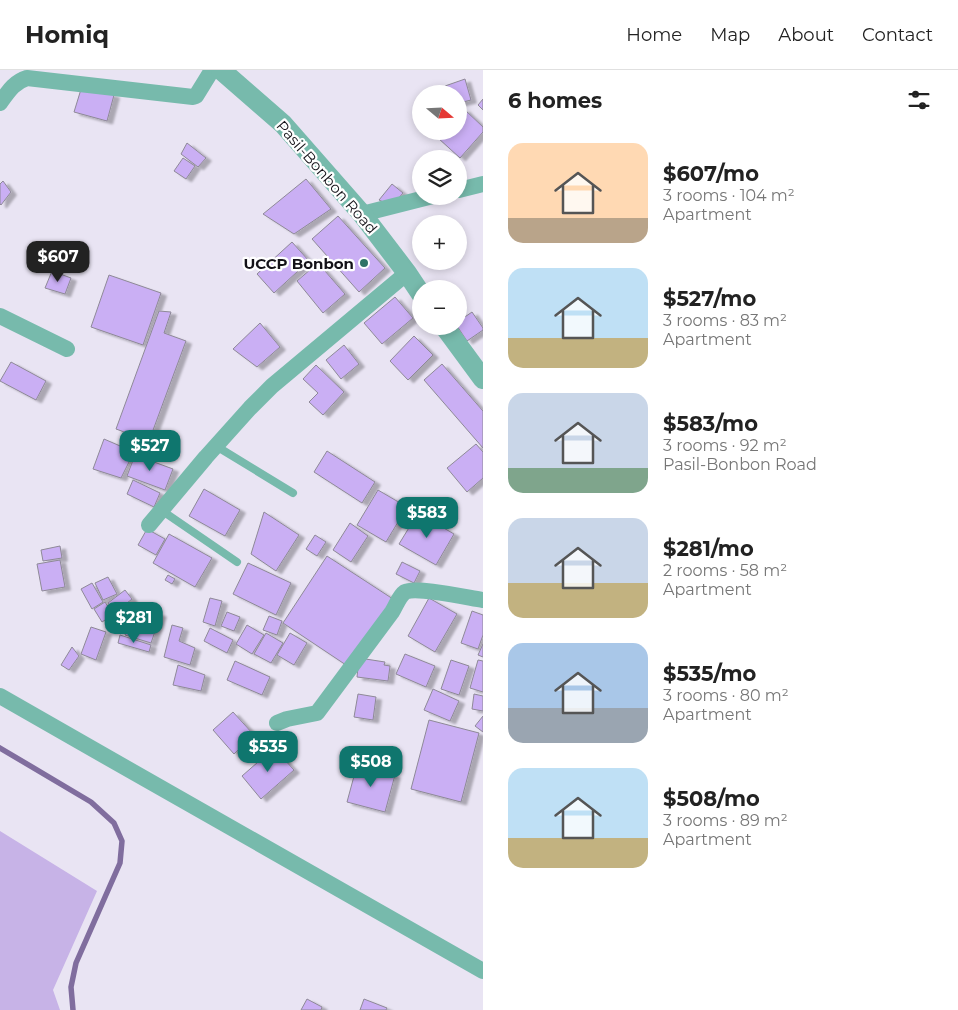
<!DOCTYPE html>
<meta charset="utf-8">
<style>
:root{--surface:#fff;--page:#f6f6f6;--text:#222;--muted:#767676;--line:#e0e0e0;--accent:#0f766e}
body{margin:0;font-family:Montserrat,sans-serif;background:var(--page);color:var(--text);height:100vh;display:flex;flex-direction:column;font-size:19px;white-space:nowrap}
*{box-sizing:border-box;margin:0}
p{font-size:16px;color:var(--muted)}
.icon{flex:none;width:28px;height:28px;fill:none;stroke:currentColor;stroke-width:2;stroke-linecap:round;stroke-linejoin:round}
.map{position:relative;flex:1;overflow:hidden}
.drawer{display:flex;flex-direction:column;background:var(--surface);width:475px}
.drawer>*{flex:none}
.needle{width:32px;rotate:109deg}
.tools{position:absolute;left:412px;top:15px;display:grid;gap:10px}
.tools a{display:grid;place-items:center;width:55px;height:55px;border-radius:50%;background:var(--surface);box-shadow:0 2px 8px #0003;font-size:25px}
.price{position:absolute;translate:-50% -42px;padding:0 11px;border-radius:10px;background:var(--accent);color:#fff;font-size:16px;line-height:32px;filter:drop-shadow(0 1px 2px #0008)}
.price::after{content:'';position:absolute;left:50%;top:30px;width:15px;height:11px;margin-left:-8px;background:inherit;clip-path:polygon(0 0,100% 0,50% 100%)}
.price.current{background:#222;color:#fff}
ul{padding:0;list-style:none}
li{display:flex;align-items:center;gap:15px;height:125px;padding:0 25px}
li span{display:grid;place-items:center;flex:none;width:140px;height:100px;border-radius:15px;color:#555}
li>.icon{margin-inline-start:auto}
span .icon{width:60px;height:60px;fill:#fffc;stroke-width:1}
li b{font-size:21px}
h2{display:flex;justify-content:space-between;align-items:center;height:60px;padding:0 25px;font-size:21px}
header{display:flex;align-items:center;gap:30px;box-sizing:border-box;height:70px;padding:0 25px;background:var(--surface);border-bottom:1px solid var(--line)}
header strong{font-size:24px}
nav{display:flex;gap:28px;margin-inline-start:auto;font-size:18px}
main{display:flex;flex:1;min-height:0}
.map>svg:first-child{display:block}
.green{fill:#c7b3e7}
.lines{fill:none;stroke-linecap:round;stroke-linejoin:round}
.stream{stroke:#806d9e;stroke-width:5.5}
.building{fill:#caaff4;stroke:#8e8997;filter:url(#shadow)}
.service{stroke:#77baac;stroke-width:8}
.minor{stroke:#77baac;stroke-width:16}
.tertiary{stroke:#77baac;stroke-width:20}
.poi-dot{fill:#2f7366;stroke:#fff;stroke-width:2}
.labels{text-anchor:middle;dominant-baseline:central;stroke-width:4.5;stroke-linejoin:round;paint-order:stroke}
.street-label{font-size:15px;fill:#141218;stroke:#fff}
.poi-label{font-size:15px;font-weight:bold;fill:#141218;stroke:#fff;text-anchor:end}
</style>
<header>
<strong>Homiq</strong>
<nav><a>Home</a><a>Map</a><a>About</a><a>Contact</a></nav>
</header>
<main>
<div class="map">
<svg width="483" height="940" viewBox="0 0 483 940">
<defs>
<filter id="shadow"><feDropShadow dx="5.5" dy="3" stdDeviation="1" flood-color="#0004"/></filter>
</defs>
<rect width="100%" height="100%" fill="#e9e4f3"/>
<polygon class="green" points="0,761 97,821 53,920 60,940 0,940"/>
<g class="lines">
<polyline class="stream" points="0,678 91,732 114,753 122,771 120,793 76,893 71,917 73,940"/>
</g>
<g class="building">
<polygon points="465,9 471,30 459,33 459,24 447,24 445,16"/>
<polygon points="82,16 114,25 107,51 74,42"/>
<polygon points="483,29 483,40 478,35"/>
<polygon points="464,39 483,57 483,62 460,88 438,68 444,61 459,61 459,45"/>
<polygon points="187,73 206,88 198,97 181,84"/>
<polygon points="183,88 195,96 186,109 174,101"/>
<polygon points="306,109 331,139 294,164 263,144"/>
<polygon points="3,111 11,122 1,135 0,134 0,114"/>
<polygon points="392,114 403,123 392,136 379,130"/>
<polygon points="338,146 385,198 359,222 312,169"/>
<polygon points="292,172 309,191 274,223 257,204"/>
<polygon points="318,193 345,224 323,243 297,211"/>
<polygon points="52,201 71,208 65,224 45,218"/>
<polygon points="109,205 161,223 143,275 91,257"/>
<polygon points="395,227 413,248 382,274 364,253"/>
<polygon points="159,241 171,242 164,263 186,271 149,371 116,359"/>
<polygon points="472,242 483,258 483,260 467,271 457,256 459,256 459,251"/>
<polygon points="260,253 280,277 257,297 233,279"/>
<polygon points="414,266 433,285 408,310 390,291"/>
<polygon points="344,275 359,294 341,309 326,290"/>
<polygon points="11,292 46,311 36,330 0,311"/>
<polygon points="442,294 483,341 483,378 424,310"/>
<polygon points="316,295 344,322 323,345 309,332 318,323 303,309"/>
<polygon points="104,369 134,382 121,408 93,399"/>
<polygon points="476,374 483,382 483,408 467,422 447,398"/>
<polygon points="327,381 375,412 362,433 314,402"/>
<polygon points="135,385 173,399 165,420 127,406"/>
<polygon points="133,410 160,423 154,437 127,424"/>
<polygon points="204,419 240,440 225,466 189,446"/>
<polygon points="378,420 407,437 386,472 357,455"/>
<polygon points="264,442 299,465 276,501 251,484"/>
<polygon points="418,443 454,464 436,495 399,474"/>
<polygon points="350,453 368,466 351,492 333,480"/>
<polygon points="147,459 165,469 156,485 138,475"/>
<polygon points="169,464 212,488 195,517 153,493"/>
<polygon points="315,465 326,472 317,486 306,479"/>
<polygon points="60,476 62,488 43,491 41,480"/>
<polygon points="327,486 393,529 349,597 283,553"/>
<polygon points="60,490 65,517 42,521 37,494"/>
<polygon points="402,492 420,501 414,513 396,504"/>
<polygon points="248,493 291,513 276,545 233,524"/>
<polygon points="168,505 175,509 172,514 165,510"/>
<polygon points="108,507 117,524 103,530 95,513"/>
<polygon points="92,513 103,532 92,539 81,519"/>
<polygon points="125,520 132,529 116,542 108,533"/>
<polygon points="210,528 222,531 215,556 203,552"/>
<polygon points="429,528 457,544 435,582 408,566"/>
<polygon points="105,532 113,545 102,552 94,539"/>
<polygon points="135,536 161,544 151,573 125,565"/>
<polygon points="472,541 483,545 483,565 478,579 461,573"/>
<polygon points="227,542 240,547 234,561 221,556"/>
<polygon points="269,546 282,551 277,565 263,560"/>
<polygon points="172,555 183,558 179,571 195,578 190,595 164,587"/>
<polygon points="247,555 264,565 252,584 236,574"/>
<polygon points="91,557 106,562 96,590 81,584"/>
<polygon points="210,558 233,570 227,583 204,571"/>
<polygon points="266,563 283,573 271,593 254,584"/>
<polygon points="290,563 307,573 294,595 277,585"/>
<polygon points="120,565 151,575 149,582 118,573"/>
<polygon points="483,574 483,587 478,585"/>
<polygon points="72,577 79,586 69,600 61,595"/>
<polygon points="405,584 435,596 426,617 396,604"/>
<polygon points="359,588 385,592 384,595 390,596 388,611 357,607"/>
<polygon points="451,590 469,596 459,625 441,619"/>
<polygon points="478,590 483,591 483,622 470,618"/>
<polygon points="235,591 270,607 262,625 227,610"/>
<polygon points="178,595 205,605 201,621 173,615"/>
<polygon points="433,619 459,631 450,651 424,640"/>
<polygon points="358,624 376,627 373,650 354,647"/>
<polygon points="474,624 483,626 483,641 472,639"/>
<polygon points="233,642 254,665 234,684 213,660"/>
<polygon points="483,646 483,662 475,656"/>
<polygon points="429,650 479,663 461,732 411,719"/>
<polygon points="274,678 294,700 261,729 242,706"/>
<polygon points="357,695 395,705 385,742 347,732"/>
<polygon points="307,929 322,937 321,940 301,940"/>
<polygon points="364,929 387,938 386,940 360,940"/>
</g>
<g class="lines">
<g class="service">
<polyline points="216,376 293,423"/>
<polyline points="161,440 237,492"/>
</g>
<g class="minor">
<path d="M0 33C8 22 14 12 27 8L193 27 196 26 212 0"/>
<polyline points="459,120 483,114"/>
<polyline points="362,144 433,126"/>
<polyline points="0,246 67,279"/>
<polyline points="149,455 206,387 250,338 272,316 407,203"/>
<polyline points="0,626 105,686 483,901"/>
<path d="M277 653 287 649 317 643 392 542C396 536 399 526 405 522 416 516 469 528 483 530"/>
</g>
<g class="tertiary">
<polyline points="221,0 283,54 362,144 407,203 421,224"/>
<polyline points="444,256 483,309"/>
</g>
</g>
<circle class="poi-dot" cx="364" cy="193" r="5"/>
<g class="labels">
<g class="street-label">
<text transform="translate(327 107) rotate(49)">Pasil-Bonbon Road</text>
</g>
<g class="poi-label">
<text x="354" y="193">UCCP Bonbon</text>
</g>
</g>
</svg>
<div class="tools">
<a><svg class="needle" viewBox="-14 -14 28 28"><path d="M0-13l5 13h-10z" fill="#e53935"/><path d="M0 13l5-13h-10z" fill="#767676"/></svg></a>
<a><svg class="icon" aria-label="layers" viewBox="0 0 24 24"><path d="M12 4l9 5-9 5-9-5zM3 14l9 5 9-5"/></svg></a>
<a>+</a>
<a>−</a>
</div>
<b class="price current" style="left:58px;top:213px">$607</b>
<b class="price" style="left:150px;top:402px">$527</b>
<b class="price" style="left:427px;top:469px">$583</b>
<b class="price" style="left:134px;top:574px">$281</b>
<b class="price" style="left:268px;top:703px">$535</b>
<b class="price" style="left:371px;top:718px">$508</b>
</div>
<section class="drawer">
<h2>6 homes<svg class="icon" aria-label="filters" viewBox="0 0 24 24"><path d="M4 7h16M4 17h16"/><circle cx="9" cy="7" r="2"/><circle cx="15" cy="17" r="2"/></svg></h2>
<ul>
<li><span style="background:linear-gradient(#ffd9b3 75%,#b9a48a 0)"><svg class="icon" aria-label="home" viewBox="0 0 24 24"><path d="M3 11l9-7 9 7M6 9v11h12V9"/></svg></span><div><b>$607/mo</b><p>3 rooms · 104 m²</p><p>Apartment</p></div></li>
<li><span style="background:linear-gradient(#bfe0f5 70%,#c2b280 0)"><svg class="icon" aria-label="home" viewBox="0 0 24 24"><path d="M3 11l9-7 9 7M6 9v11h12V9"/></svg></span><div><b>$527/mo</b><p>3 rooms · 83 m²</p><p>Apartment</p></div></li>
<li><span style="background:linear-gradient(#c9d6e8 75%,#7fa58c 0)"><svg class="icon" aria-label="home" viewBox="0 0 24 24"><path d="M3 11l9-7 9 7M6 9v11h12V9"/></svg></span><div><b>$583/mo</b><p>3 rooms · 92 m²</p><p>Pasil-Bonbon Road</p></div></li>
<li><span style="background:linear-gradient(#c9d6e8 65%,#c2b280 0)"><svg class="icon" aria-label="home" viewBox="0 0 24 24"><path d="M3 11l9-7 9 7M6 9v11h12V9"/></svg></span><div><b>$281/mo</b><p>2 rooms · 58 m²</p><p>Apartment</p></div></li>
<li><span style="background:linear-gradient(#a9c7e8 65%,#9aa5b1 0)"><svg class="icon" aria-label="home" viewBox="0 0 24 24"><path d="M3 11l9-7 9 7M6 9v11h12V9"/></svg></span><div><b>$535/mo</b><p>3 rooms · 80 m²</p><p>Apartment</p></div></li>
<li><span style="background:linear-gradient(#bfe0f5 70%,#c2b280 0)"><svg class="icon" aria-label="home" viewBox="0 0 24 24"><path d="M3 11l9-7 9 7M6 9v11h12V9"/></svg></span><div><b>$508/mo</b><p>3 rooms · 89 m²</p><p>Apartment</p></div></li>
</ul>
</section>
</main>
